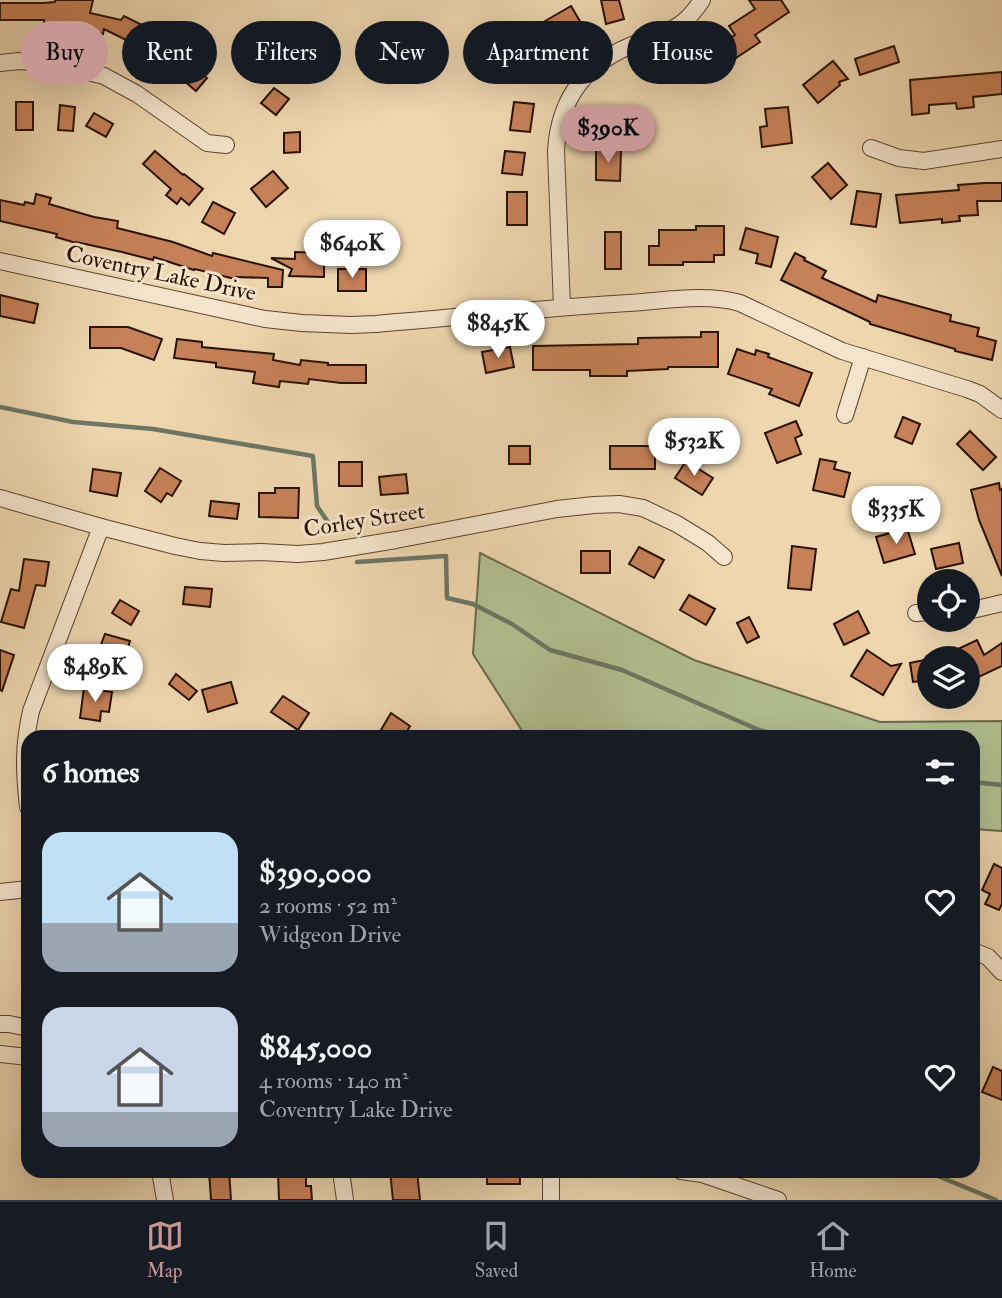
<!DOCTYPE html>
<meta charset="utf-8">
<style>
:root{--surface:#171b24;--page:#242831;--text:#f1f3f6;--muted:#9ea1a6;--line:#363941;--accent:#c59692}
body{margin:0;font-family:"IM FELL Double Pica",serif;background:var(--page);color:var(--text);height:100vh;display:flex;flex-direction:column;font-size:26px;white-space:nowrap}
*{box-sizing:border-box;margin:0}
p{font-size:23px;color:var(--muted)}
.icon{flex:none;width:38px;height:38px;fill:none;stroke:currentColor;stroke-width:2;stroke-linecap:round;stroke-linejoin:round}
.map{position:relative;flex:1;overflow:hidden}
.details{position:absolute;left:21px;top:730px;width:959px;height:448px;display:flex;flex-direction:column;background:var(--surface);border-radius:21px;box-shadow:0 7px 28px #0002}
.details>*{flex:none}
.top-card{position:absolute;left:21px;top:21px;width:961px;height:63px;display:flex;gap:14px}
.controls{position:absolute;left:917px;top:569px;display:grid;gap:14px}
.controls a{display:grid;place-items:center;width:63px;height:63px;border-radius:50%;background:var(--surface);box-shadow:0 7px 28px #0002;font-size:35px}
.price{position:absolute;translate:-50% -60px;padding:0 16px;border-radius:24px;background:#fff;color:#222;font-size:23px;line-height:46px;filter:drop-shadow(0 2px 4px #0008)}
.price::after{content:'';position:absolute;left:50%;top:42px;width:21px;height:16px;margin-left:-10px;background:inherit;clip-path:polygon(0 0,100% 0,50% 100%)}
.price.selected{background:var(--accent);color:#111}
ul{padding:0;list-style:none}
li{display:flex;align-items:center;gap:21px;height:175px;padding:0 21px}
li span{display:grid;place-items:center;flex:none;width:196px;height:140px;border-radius:21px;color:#555}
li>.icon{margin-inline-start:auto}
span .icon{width:84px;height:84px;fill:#fffc;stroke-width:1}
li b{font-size:30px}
h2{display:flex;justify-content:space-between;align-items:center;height:84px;padding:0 21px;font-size:30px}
.chip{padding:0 24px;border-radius:32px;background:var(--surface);box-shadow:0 7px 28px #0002;font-size:24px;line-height:63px}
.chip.selected{background:var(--accent);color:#111}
.tabs{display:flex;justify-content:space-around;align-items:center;height:98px;border-top:2px solid var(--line);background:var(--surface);font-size:19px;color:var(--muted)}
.tabs a{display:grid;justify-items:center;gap:4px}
.tabs .selected{color:var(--accent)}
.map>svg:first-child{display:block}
.green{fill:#b2bf90;stroke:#6d694a;stroke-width:2}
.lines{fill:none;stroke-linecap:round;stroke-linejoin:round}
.stream{stroke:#6c7765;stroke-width:4.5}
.building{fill:#c78158;stroke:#281303;stroke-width:2}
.minor-casing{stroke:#5a442e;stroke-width:18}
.minor{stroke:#f4e4cb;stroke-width:16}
.labels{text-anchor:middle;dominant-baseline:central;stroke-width:6;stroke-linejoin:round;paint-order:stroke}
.street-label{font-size:23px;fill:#281303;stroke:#f4e4cb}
</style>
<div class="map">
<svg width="1002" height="1200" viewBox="0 0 1002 1200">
<rect width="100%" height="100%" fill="#eed6af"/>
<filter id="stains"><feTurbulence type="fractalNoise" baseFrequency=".00286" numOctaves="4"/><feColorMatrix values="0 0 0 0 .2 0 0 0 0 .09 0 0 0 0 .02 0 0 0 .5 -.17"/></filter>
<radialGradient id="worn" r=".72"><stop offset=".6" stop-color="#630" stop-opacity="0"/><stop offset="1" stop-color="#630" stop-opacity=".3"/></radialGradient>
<polygon class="green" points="480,553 694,660 880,722 1002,721 1002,831 973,829 973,737 526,737 473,654"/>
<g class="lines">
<g class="stream">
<polyline points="0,407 73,422 153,429 313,456 317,506 332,528"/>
<polyline points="357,562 446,556 447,598 473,604 512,624 550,650 622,670 759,730 784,737"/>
<polyline points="973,782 1002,785"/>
<polyline points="926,1171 996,1200"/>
</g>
</g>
<g class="building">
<polygon points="55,0 93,0 90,13 121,20 124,16 144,26 134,44 104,29 103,34 77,28 77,26 44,26 44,20 0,20 0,3 44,3 55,2"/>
<polygon points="601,0 619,0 624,19 606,24"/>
<polygon points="749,0 781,0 789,12 755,35 760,42 727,64 729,66 705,80 696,63 729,45 727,40 735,35 729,26 755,9"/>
<polygon points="571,6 588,35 574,43 569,34 552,44 540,24"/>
<polygon points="517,33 542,54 533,65 526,60 515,73 497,58"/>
<polygon points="161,35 165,39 168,36 181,49 177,53 207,78 196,91 176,74 178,72 150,46"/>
<polygon points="894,46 899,62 860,75 855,59"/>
<polygon points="833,61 848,79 839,82 840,85 818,103 803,85"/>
<polygon points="1002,72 1002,94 973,97 974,107 957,109 956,103 929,105 929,113 912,115 910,80"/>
<polygon points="274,88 289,99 276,115 261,103"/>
<rect x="16" y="102" width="17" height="28"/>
<polygon points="514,102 534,104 530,132 510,130"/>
<polygon points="60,105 75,107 73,131 58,130"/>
<polygon points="788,107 792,143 762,147 760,127 767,126 765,109"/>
<polygon points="94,113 113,124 106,137 86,126"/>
<polygon points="300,132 300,152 284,153 284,133"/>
<polygon points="596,149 621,150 620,181 596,180"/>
<polygon points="155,151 183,175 184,174 203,189 189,205 181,198 177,204 166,195 171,189 143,164"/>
<polygon points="505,151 525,153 522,175 502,173"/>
<polygon points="828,163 847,185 831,199 812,177"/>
<polygon points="273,171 288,188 266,207 251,189"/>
<polygon points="985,183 1002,183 1002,201 977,201 978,215 959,216 960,221 942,223 942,219 900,223 896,195 959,190 958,185"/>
<polygon points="857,191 881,194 876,227 851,224"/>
<rect x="507" y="192" width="20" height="33"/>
<polygon points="36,194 51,198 49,204 94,217 118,221 117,228 173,242 212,256 213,253 283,270 282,287 268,287 268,278 236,277 235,279 195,269 194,270 154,257 153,260 122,252 76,242 76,243 56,237 57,234 0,221 0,200 24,205 25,202 34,204"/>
<polygon points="213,202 235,213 224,234 202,222"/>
<polygon points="696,226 724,226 724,255 714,255 714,262 683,262 683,265 649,265 649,246 659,246 659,230 696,230"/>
<polygon points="746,228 778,237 771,267 756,263 758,254 740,249"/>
<rect x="605" y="232" width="16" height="37"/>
<polygon points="295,252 324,253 324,277 289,276 292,269 271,258 295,259"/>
<polygon points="795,253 805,258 804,260 826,271 822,278 876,302 878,295 951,315 950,321 979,328 977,336 996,341 992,360 955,351 955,349 870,324 870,322 781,280"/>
<rect x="338" y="269" width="28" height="22"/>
<polygon points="0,295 38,304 34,323 0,316"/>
<polygon points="90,327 128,327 162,339 154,360 121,348 90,348"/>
<polygon points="701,332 718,332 718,367 668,367 668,369 627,371 627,376 590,376 590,370 533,370 533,346 638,344 638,338 701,337"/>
<polygon points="177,339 202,342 202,347 274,354 273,360 300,365 301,360 328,363 328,365 366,365 366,383 341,383 309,379 308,384 280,381 279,387 253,383 255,372 216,367 216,363 174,358"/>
<polygon points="510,347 514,367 486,373 482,352"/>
<polygon points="737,349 755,355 756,350 769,354 768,357 812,373 799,406 769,394 772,389 728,374"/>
<polygon points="903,417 920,424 912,444 895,437"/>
<polygon points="796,421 802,435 795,438 801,454 777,463 765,433"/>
<polygon points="970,431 996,457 983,470 957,444"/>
<rect x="509" y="446" width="21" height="18"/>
<rect x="610" y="446" width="45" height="23"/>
<polygon points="820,459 836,462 834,469 850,473 844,497 813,490"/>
<polygon points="686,461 713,478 702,495 675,478"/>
<rect x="339" y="462" width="23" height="24"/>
<polygon points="160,468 181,481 172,496 167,493 161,502 145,491"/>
<polygon points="93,469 121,473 117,496 90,491"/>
<polygon points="406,474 408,493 381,495 379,477"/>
<polygon points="999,483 1000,490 1002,489 1002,576 979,520 971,490"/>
<polygon points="275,488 299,488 298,518 259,517 259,493 275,493"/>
<polygon points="211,501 239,504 237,519 209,516"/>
<polygon points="907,528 915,554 884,563 876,537"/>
<polygon points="959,543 963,563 936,569 931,549"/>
<polygon points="792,546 816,549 811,590 788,588"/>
<polygon points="639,547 664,560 654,578 629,564"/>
<rect x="581" y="551" width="29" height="22"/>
<polygon points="24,559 49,562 45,586 36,585 24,628 1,622 11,589 19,591"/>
<polygon points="185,587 212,589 210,607 183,604"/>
<polygon points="689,595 715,609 706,625 680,610"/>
<polygon points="120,600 139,611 131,625 112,613"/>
<polygon points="858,611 869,633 844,645 834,624"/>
<polygon points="749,617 759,637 747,643 737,623"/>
<polygon points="105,634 130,641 122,667 103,661 106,652 99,650"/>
<polygon points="977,640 984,655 1002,643 1002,666 968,682 968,658 939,658"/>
<polygon points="0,650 14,655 2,691 0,690"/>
<polygon points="867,650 891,666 901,664 883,695 851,676"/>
<polygon points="929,659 929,680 913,682 910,663"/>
<polygon points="176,674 197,691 189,700 169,684"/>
<polygon points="231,682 237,703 208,712 202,690"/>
<polygon points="84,688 112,692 109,712 101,711 100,721 80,718"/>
<polygon points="283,696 309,713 298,730 271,712"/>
<polygon points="391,713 410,726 404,737 393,737 381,730"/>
<polygon points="994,864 1002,868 1002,904 999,910 985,904 990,894 982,890"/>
<polygon points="993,1067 1002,1071 1002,1100 982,1092"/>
<polygon points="209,1171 229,1171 231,1200 211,1200"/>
<polygon points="278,1171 306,1171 306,1186 311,1186 312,1200 279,1200"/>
<polygon points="390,1171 417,1171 420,1200 393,1200"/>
<polygon points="487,1171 520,1172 520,1184 487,1184"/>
</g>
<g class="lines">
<g class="minor-casing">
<g id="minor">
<polyline points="0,63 19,61 44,63 68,67 104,76 137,94 207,143 226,145"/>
<polyline points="871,148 899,158 924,161 1002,149"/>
<path d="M0 261 265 319 302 323 351 325 376 324C460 317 544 308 628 303 665 301 704 293 740 303L842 351 967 389 980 394 1002 410"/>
<path d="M562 307 556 151C559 96 589 60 640 42 671 30 683 29 702 0"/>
<polyline points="845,415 863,357"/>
<polyline points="0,498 101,527 175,546 200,551 224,553 261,552 298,554 323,552 396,540 557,509 594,505 619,504 643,508 677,524 708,543 724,557"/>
<polyline points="968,611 1002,603"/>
<polyline points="916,613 929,612"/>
<path d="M28 807C24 771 23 747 31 711L101 527"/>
<polyline points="0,892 28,889"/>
<polyline points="973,951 988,957 1002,972"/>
<polyline points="0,1024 9,1024 28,1028"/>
<polyline points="0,1054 28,1057"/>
<polyline points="160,1171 165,1200"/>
<polyline points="341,1171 345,1200"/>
<polyline points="551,1171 551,1200"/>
<polyline points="681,1171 702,1174 778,1200"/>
</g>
</g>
<use href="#minor" class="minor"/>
</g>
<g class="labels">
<g class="street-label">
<text transform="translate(161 273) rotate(12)">Coventry Lake Drive</text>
<text transform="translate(364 520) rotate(-9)">Corley Street</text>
</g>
</g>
<rect width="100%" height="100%" filter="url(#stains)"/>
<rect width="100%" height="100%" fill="url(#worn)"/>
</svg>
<div class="controls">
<a><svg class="icon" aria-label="locate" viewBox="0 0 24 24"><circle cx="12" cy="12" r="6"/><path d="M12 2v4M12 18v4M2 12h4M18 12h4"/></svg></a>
<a><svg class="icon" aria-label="layers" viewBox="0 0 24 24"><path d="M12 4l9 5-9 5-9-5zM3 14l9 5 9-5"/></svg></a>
</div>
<b class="price selected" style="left:608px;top:165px">$390K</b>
<b class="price" style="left:352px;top:280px">$640K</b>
<b class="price" style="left:498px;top:360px">$845K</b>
<b class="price" style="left:694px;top:478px">$532K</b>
<b class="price" style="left:896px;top:546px">$335K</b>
<b class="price" style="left:95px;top:704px">$489K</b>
<div class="top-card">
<a class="chip selected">Buy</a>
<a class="chip">Rent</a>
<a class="chip">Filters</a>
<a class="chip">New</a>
<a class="chip">Apartment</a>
<a class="chip">House</a>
</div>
<section class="details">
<h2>6 homes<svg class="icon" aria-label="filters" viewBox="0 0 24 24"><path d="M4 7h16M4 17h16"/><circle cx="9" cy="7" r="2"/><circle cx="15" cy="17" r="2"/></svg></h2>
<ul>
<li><span style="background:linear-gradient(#bfe0f5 65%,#9aa5b1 0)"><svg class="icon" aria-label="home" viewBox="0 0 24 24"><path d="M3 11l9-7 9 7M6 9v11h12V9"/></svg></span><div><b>$390,000</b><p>2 rooms · 52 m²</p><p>Widgeon Drive</p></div><svg class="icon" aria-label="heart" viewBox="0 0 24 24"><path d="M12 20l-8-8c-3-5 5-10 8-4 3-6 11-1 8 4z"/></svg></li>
<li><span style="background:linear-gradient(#c9d6e8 75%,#9aa5b1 0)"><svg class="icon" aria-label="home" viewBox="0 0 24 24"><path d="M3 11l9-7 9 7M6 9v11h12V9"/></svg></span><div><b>$845,000</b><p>4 rooms · 140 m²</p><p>Coventry Lake Drive</p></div><svg class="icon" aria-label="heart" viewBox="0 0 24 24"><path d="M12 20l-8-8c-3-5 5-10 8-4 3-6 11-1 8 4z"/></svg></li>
</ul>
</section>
</div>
<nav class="tabs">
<a class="selected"><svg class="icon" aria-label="map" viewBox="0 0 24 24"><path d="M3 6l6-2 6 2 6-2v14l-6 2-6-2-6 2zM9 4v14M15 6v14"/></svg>Map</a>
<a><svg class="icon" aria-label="saved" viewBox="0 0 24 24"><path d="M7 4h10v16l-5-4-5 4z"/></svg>Saved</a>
<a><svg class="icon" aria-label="home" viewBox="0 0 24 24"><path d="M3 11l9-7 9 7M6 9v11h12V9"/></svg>Home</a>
</nav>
